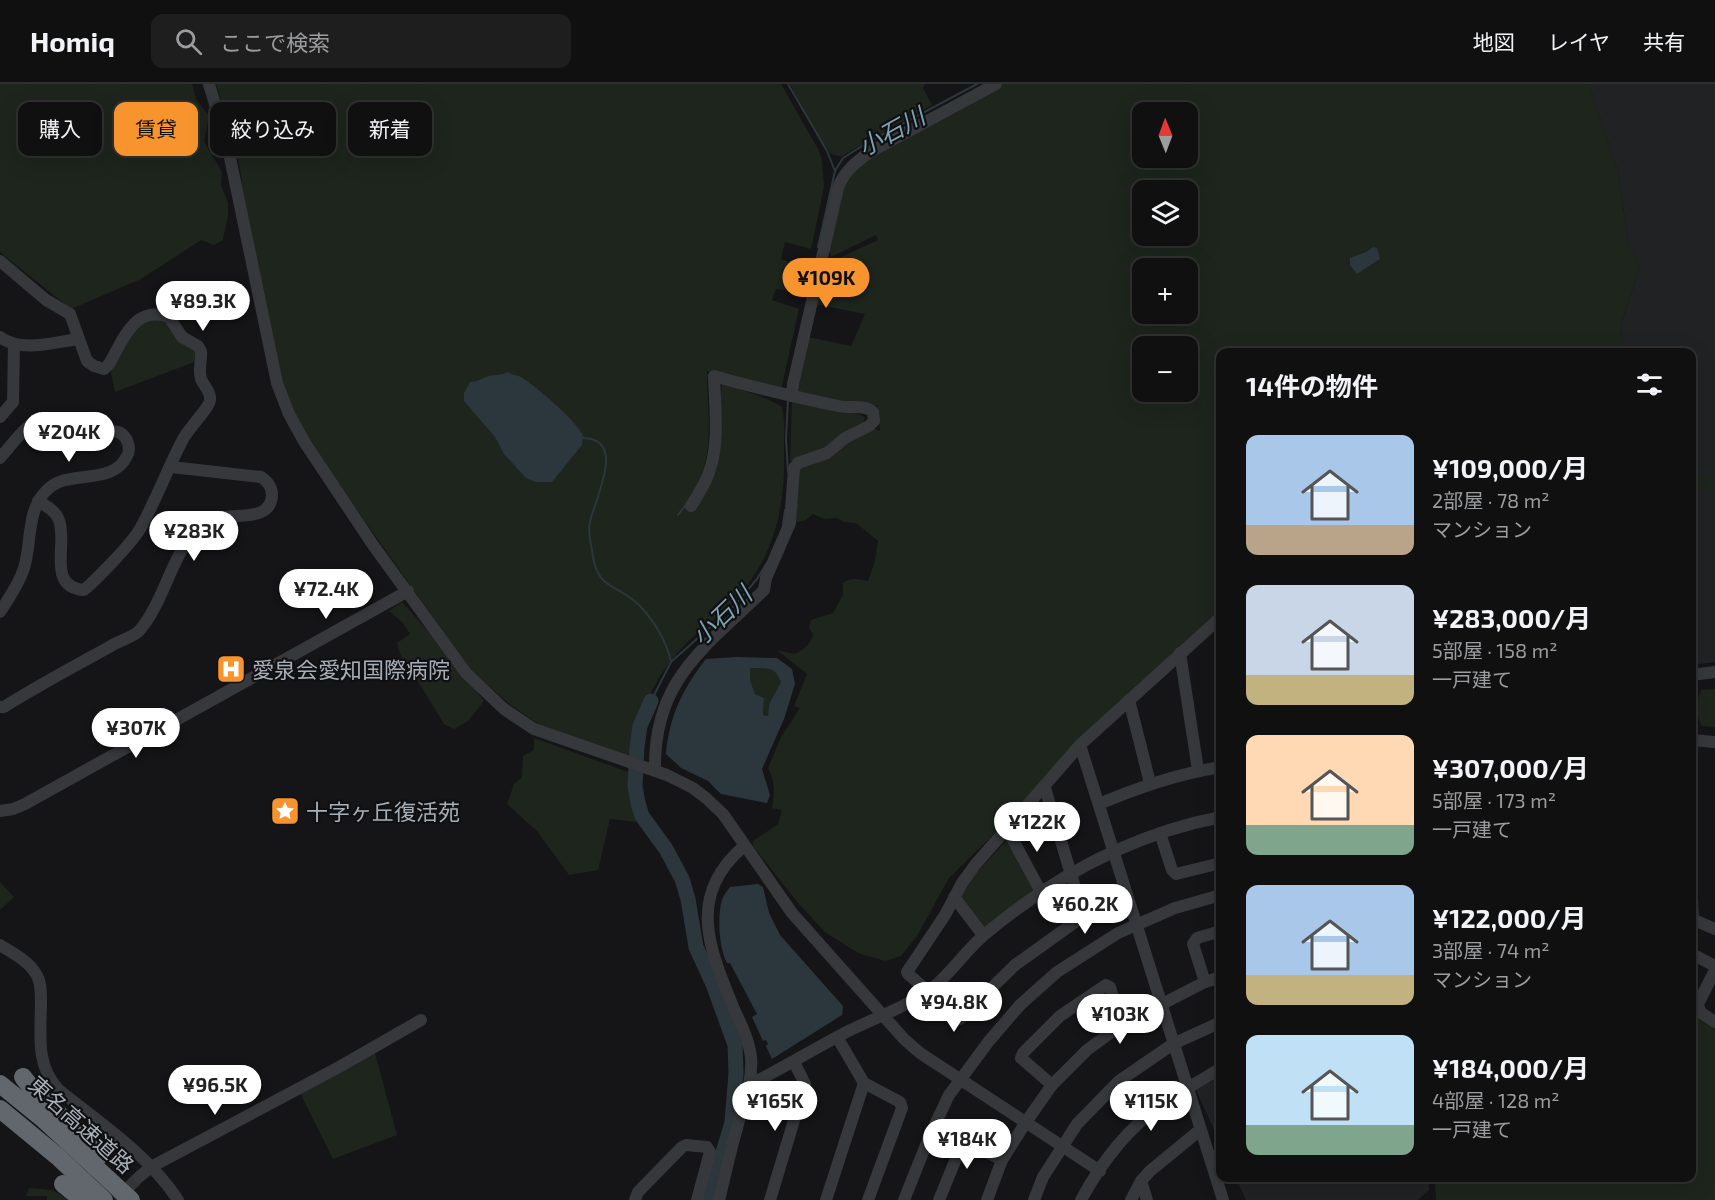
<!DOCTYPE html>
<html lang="ja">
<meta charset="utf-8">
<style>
:root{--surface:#101011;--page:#1e1e1f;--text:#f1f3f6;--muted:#9c9d9f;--line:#303031;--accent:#f8942d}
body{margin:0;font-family:"Exo 2","Noto Sans JP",sans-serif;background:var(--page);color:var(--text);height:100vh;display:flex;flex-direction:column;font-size:22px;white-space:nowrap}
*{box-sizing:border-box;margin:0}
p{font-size:20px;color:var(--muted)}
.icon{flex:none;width:33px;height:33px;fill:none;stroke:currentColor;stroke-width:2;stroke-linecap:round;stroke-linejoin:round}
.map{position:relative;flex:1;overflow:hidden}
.side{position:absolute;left:1216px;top:264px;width:480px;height:834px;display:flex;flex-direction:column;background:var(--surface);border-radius:12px;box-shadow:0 6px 24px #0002,0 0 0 2px var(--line)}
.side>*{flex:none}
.banner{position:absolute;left:18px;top:18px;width:570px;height:54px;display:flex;gap:12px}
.needle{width:39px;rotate:359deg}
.fabs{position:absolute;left:1132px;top:18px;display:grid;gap:12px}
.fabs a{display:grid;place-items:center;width:66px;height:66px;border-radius:12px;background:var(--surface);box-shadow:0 6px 24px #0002,0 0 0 2px var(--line);font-size:30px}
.price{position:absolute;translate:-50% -51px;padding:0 14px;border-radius:21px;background:#fff;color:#222;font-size:20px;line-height:39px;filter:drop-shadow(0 2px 3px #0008)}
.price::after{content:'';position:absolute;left:50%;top:36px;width:18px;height:14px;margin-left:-9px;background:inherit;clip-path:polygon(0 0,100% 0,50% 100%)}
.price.selected{background:var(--accent);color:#111}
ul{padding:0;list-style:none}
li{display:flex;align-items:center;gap:18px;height:150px;padding:0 30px}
li span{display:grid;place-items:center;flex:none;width:168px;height:120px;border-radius:12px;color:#555}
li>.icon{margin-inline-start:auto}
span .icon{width:72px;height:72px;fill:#fffc;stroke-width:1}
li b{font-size:26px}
h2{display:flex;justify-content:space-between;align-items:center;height:72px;padding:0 30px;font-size:26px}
.tag{padding:0 21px;border-radius:12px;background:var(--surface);box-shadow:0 6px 24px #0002,0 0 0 2px var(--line);font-size:21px;line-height:54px}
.tag.selected{background:var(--accent);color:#111}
header{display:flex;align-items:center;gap:36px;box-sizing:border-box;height:84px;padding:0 30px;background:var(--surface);border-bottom:2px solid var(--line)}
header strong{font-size:28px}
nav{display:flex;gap:33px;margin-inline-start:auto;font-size:21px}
.search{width:420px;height:54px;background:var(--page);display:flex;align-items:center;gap:15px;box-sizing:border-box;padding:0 21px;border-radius:12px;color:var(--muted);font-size:22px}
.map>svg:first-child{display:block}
.built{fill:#212224}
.green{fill:#1d251d;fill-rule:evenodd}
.water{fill:#2b373c;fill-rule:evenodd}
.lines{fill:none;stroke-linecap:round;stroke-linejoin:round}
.stream{stroke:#2b373c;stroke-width:2}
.river{stroke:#2b373c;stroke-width:15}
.minor-tunnel{stroke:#323437;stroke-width:12;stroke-dasharray:12 6;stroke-linecap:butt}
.minor{stroke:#36383c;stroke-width:12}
.highway{stroke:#62676d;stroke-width:18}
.labels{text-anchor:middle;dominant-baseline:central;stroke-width:4.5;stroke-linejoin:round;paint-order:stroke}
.poi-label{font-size:22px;fill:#a7afb8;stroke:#101012;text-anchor:start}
.street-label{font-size:22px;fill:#a7afb8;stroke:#101012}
.water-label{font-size:24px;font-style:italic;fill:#7ca3b4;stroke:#101012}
</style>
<header>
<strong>Homiq</strong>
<div class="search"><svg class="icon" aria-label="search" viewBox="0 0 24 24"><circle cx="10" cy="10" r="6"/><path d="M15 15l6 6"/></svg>ここで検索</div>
<nav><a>地図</a><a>レイヤ</a><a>共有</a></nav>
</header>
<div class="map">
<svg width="1715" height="1116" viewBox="0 0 1715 1116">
<rect width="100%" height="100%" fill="#151517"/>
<g class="built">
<polygon points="1589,0 1715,0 1715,578 1692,581 1692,268 1623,268 1621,240 1640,182 1628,158 1618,87"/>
<polygon points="1221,992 1221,1061 1196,1006"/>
<polygon points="1236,1094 1428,1094 1429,1106 1418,1116 1246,1116"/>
</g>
<g class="green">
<polygon points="0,0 192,0 196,15 209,32 204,58 222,88 221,101 228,119 228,131 223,156 214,161 201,156 141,195 71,225 0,168"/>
<path d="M216 0H781L818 65 822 76 824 103 811 165 785 158 781 175 794 179 788 207 776 205 772 216 799 225 781 306H772L707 287C707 324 715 364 698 400 695 407 690 413 686 420L693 425 710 399 722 300C737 304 770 314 782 323 785 336 784 351 784 364 786 422 775 473 734 517 719 534 698 546 683 563 653 594 638 631 632 674L548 646 512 622 471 587 306 354 281 303 246 128 239 79Z"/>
<path d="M790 0H925L923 4 932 21 842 72C839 72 835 72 832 70 823 63 797 13 790 0Z"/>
<path d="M1002 0H1589L1618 87 1628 158 1640 182 1621 239 1623 268H1221V528L949 794 917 852 901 872 885 877 858 869 825 848 798 819 753 762V757L778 740 782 726 772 724C775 708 775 698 768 684L781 653 800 624 794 622 807 590 777 566 795 570C804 565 810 561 813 551L809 543 811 536 833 529 843 511V499C851 493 859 495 868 497L875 477 878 457 856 439 844 438 837 434 825 435 813 430 806 436 791 440 796 387 870 343 880 347 877 321H849L800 309 797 302 808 253 851 262 865 230 815 220 819 204 832 206 837 175 878 156 876 151 831 173 829 164 843 98 857 80ZM1143 28H1188V74H1143ZM1143 106H1188V152H1143ZM1143 184H1188V230H1143ZM1143 262H1188V308H1143Z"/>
<polygon points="154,233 167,236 197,265 197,277 115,308 110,285 138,240"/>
<path d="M792 314 861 331 865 334 862 343C841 357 817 377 790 377Z"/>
<polygon points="1715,392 1715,406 1692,409 1692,393"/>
<polygon points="402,518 435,555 484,617 468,637 454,645 444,640 413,589 404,582 397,559 410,550 403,539 389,527"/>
<path d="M750 584C767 585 774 581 781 598L769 620 768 632 763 631 764 614 755 610 750 596Z"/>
<path d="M1715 605V643L1702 642C1695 632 1696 616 1701 606Z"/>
<polygon points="534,654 631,689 636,725 636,738 610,735 598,786 569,791 537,747 507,720 514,700 522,693 523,672 534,666"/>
<polygon points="1006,757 1010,757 1038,806 984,844 958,809"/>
<polygon points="0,798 14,813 0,826"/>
<polygon points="1692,926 1715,942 1715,1116 1436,1116 1435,1094 1692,1094"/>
<polygon points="375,969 397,1051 333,1075 300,1009"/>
<polygon points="29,1104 52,1106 70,1116 47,1116 47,1112 26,1112"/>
</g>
<g class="water">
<polygon points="1373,163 1377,164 1380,175 1357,190 1350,181 1350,174 1366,168"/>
<path d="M508 288C512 291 516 291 521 293 536 302 575 336 583 351L582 361 552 398H536L526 394 504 370 495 353 464 317V309L470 298C478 298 480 295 486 293 494 290 501 292 508 288Z"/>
<path d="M736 573 777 574 792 585 795 600 784 635 762 685 770 711 767 719 721 710 708 697 681 684 666 670C669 633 683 604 706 575ZM750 584C767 585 774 581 781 598L769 620 768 632 763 631 764 614 755 610 750 596Z"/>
<path d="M758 800 763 803 769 829 780 851 843 922 842 931 772 975 766 962 768 960 766 956 763 957 752 933 757 930 730 879H727C719 864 717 832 722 816 723 812 727 807 730 803Z"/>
</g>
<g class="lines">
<g class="stream">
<polyline points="788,0 827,67 835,87"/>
<polyline points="818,163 835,87 843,74 870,57 977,0"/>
<path d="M583 354C628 355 594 416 590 438 588 447 590 457 592 466 596 507 617 499 640 522 654 537 667 558 671 578"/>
<polyline points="788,388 786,354 788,316"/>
<polyline points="678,431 687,419"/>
<polyline points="783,441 785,426"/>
<polyline points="651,617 671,578 735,521 757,495 766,480"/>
</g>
<polyline class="river" points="651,617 640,642 637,663 635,702 638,719 642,732 666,765 682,795 688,815 696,863 713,900 735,961 736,989 732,1038 709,1116"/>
<polyline class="minor-tunnel" points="116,1116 139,1093"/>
<g class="minor">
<polyline points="209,0 228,64 277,299 289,330 305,359 373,461 466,589 504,625 534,645 667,691 693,704 706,714 723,730 792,829 904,955 920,969 1100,1087"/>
<path d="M0 177 46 216 70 230 87 277 94 282 104 285 109 280C124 255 134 221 169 233L182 253 198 262 201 267C202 276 198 285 201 295 204 302 211 308 210 316 210 323 187 346 182 357 167 386 156 416 140 445 131 460 98 494 84 506 46 503 68 460 59 436 55 426 46 422 38 417"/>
<path d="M0 253C22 269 54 258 79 255"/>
<path d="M792 312 793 300 838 104C844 87 856 78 870 68L996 0"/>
<polyline points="0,333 13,318 14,260"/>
<path d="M0 374C9 364 27 339 39 336 56 332 64 350 80 353 96 356 119 335 128 359 129 363 129 369 127 372 112 403 69 384 47 406 26 426 32 459 24 484 19 500 9 514 0 528"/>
<polyline points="1180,569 1198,686"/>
<polyline points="1692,591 1715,588"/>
<polyline points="1129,616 1150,699"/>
<path d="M0 623H4C39 601 75 582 111 562 119 557 133 553 139 547 163 520 172 471 195 448 201 442 211 437 219 434 236 429 271 438 272 411 272 403 267 397 261 393L171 383"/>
<polyline points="1692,656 1715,658"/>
<polyline points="1080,661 1223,1116"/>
<path d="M655 687C653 595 705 564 764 506L766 494 790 439 794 384 798 379 827 369 845 354 869 342 874 337 873 328C865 320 849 325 838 322 796 313 755 304 714 292 715 327 721 366 705 398 701 406 696 414 691 422"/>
<polyline points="1045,704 1083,830 1082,833 1015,881 960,935 908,890 907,888 945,831 962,799 975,781 1080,661 1221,533"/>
<path d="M1099 720C1140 703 1177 690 1221 683"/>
<polyline points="0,727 13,725 25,720 408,507"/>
<polyline points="1007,745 1041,808"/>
<polyline points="1160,749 1172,786 1176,790 1221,779"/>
<polyline points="954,813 983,851"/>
<polyline points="1692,814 1693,836"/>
<polyline points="1692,835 1715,845"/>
<path d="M0 861C12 869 29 877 36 890 41 897 41 908 41 917 41 949 35 980 58 1005 99 1039 148 1070 178 1116"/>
<polyline points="1692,870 1715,882"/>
<polyline points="1715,886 1698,920 1700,928 1715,938"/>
<polyline points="1205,898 1193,860 1197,854 1221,847"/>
<polyline points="837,953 864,999 900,1018 902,1024 868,1116"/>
<path d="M749 1001C779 986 807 969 837 953 866 937 898 927 926 909 947 895 964 868 984 851 1052 794 1132 750 1221 733"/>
<polyline points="1052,1001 1021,974 1023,969 1060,932 1106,901 1110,903 1121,941"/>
<polyline points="139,1093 151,1083 341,982 421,936"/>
<polyline points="1141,1097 1147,1116"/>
<polyline points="635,1116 638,1108 682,1063 686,1061 707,1063 710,1068 697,1116"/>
<path d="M719 1116C725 1092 730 1068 737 1044 743 1021 753 998 751 973 749 956 741 940 734 925 709 864 686 812 744 762"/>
<polyline points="770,1116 805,1000 794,978"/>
<polyline points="826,1116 864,999"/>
<polyline points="904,1116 930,1051 949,1011 989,957 1020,921 1057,888 1118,849 1175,824 1221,811"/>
<polyline points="939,1116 962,1060 968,1059 1002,1076"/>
<polyline points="987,1116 1002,1076 1026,1038 1052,1001 1087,966 1121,941 1205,898 1221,893"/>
<polyline points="1034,1116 1043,1093 1077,1040 1119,997 1173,960 1221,938"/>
<path d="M1081 1116C1101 1079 1127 1045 1161 1021 1180 1007 1201 997 1221 984"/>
<polyline points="1131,1116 1141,1097 1150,1087 1200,1046"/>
</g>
<g class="highway">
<polyline points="23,993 33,1006 77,1047 99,1072"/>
<polyline points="0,1000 42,1034 131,1116"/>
<polyline points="0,1025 57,1072 104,1116"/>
<polyline points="63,1100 83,1116"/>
</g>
</g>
<defs>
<g id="hospital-square" transform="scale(1.5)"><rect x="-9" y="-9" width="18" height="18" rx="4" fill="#f8942d" stroke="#101012"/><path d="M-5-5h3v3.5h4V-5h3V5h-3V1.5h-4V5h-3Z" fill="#fff"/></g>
<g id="sight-square" transform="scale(1.5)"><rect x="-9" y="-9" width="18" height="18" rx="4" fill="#f8942d" stroke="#101012"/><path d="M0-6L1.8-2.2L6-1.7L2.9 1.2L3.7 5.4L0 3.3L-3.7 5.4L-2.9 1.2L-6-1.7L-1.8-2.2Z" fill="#fff"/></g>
</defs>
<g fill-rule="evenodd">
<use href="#hospital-square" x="231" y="585"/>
<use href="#sight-square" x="285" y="727"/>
</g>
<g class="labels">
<g class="poi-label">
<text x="252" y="585">愛泉会愛知国際病院</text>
<text x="306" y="727">十字ヶ丘復活苑</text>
</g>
<g class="street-label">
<text transform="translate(82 1040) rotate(42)">東名高速道路</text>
</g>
<g class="water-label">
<text transform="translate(891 47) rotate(-29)">小石川</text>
<text transform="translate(721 531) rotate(-44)">小石川</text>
</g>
</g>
</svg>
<div class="fabs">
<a><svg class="needle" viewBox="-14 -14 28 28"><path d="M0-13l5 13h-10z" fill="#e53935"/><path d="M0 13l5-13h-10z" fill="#9c9d9f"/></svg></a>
<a><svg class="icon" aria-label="layers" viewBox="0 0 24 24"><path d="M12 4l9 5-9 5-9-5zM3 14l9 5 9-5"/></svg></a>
<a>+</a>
<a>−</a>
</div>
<b class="price selected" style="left:826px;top:225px">¥109K</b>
<b class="price" style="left:203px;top:248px">¥89.3K</b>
<b class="price" style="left:69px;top:379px">¥204K</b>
<b class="price" style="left:194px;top:478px">¥283K</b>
<b class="price" style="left:326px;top:536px">¥72.4K</b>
<b class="price" style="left:136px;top:675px">¥307K</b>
<b class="price" style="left:1037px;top:769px">¥122K</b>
<b class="price" style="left:1085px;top:851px">¥60.2K</b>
<b class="price" style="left:954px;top:949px">¥94.8K</b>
<b class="price" style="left:1120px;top:961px">¥103K</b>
<b class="price" style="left:215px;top:1032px">¥96.5K</b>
<b class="price" style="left:775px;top:1048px">¥165K</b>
<b class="price" style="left:1151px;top:1048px">¥115K</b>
<b class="price" style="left:967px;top:1086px">¥184K</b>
<div class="banner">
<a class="tag">購入</a>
<a class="tag selected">賃貸</a>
<a class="tag">絞り込み</a>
<a class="tag">新着</a>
</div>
<section class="side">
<h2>14件の物件<svg class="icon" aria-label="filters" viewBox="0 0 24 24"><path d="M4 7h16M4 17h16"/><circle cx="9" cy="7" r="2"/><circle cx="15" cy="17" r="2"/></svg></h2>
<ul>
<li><span style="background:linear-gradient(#a9c7e8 75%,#b9a48a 0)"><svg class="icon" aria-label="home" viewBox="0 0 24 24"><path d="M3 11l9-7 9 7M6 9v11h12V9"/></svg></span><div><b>¥109,000/月</b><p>2部屋 · 78 m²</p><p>マンション</p></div></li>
<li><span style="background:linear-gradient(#c9d6e8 75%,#c2b280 0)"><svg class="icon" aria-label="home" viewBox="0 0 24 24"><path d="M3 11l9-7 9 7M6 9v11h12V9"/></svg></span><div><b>¥283,000/月</b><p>5部屋 · 158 m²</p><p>一戸建て</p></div></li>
<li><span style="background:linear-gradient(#ffd9b3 75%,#7fa58c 0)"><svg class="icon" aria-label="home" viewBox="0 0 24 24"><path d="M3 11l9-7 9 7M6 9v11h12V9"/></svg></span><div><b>¥307,000/月</b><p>5部屋 · 173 m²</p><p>一戸建て</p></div></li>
<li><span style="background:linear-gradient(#a9c7e8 75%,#c2b280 0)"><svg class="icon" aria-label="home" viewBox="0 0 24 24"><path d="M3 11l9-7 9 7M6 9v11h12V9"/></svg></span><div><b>¥122,000/月</b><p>3部屋 · 74 m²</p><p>マンション</p></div></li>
<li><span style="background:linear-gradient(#bfe0f5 75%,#7fa58c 0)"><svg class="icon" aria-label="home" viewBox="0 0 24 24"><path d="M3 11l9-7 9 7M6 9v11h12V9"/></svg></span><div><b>¥184,000/月</b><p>4部屋 · 128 m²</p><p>一戸建て</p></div></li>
</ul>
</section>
</div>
